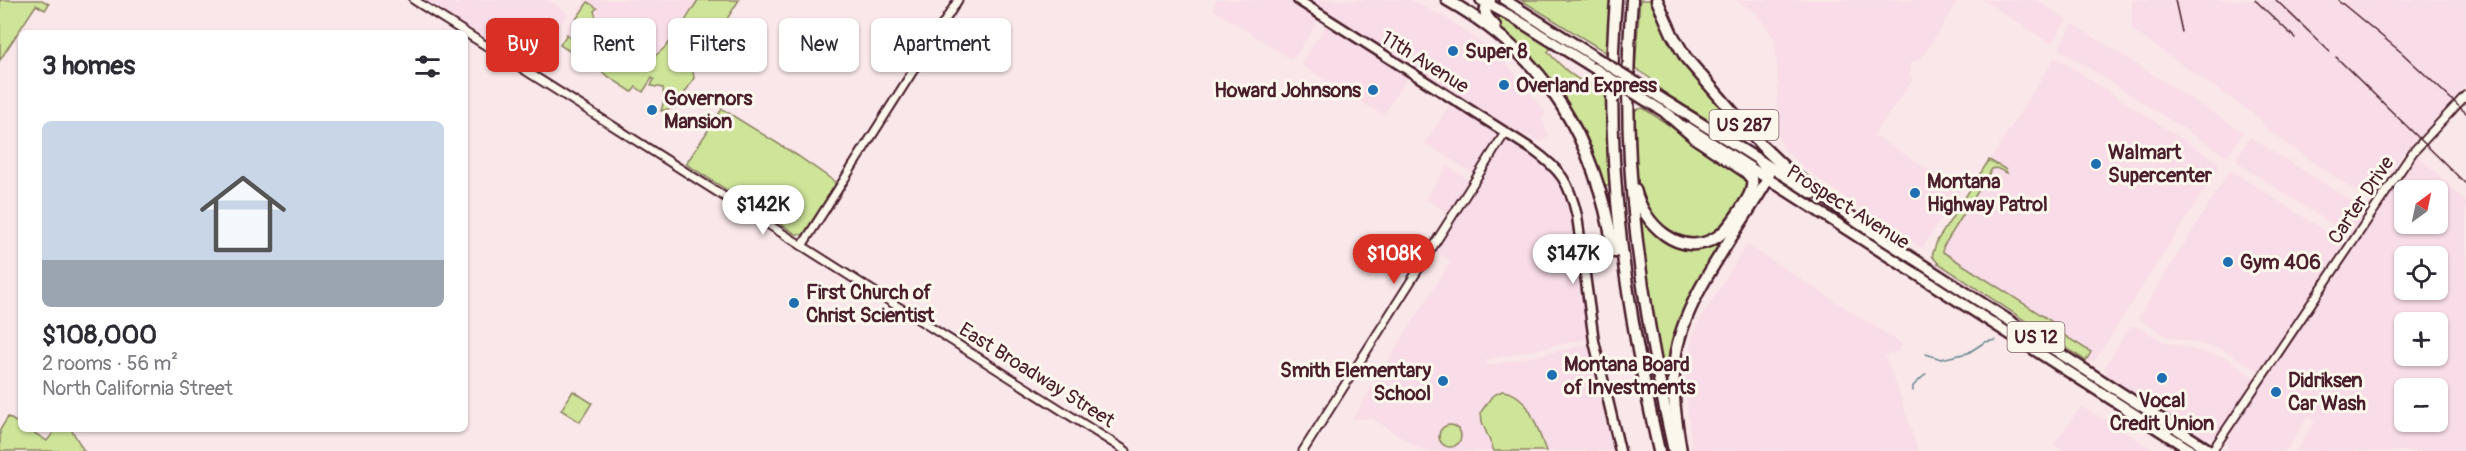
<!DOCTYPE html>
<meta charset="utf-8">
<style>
:root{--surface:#fff;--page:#f2f2f3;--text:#2b2b33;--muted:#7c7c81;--accent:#d93025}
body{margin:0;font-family:Pangolin,sans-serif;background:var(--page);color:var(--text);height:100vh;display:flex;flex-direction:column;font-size:22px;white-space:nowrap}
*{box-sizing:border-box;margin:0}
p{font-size:20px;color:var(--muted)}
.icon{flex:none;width:33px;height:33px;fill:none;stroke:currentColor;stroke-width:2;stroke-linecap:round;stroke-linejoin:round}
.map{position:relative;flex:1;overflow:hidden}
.details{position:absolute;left:18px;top:30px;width:450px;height:402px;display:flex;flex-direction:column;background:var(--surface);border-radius:9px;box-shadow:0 2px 4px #0004}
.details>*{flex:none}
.top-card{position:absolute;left:486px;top:18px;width:570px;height:54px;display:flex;gap:12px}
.needle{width:39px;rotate:33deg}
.controls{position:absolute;left:2394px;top:180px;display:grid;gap:12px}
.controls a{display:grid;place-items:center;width:54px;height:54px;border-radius:9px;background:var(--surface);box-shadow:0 2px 4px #0004;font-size:30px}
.price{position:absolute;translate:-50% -51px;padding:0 14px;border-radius:21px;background:#fff;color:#222;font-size:20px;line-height:39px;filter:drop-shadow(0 2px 3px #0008)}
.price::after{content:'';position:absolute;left:50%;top:36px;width:18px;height:14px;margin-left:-9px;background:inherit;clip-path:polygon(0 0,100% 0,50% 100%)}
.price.on{background:var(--accent);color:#fff}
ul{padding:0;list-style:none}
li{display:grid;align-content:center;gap:12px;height:318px;padding:0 24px}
li span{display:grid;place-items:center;height:186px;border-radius:9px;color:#555}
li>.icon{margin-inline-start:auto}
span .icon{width:108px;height:108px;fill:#fffc;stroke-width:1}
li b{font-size:26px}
h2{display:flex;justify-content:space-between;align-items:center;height:72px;padding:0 24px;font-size:26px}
.chip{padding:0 21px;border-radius:9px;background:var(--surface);box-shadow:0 2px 4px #0004;font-size:21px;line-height:54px}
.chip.on{background:var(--accent);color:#fff}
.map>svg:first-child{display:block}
.built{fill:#f8dce7;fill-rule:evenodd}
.green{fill:#cee499;stroke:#8c8262;stroke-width:1.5}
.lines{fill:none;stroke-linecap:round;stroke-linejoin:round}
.stream{stroke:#678690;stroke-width:1.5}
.tertiary-casing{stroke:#4a1f2b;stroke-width:11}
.secondary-casing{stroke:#4a1f2b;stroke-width:13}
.trunk-casing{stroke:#4a1f2b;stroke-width:14}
.motorway-casing{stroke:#4a1f2b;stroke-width:15}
.tertiary{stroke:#fbf7ec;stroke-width:7}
.secondary{stroke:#fbf7ec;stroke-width:8}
.trunk{stroke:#fbf7ec;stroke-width:9}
.motorway{stroke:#fbf7ec;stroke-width:10}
.rail{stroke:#4a1f2b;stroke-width:1.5}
.trunk-bridge-casing{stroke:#4a1f2b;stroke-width:14;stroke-linecap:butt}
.trunk-bridge{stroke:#fbf7ec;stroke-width:9}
.poi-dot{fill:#1f6fb2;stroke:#fbf7ec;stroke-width:2}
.labels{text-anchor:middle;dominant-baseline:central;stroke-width:6;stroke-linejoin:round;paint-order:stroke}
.shield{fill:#fbf7ec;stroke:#7f6065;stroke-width:1.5}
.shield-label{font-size:18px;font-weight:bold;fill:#4a1f2b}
.poi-label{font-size:20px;font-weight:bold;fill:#4a1f2b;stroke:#fbf7ec;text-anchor:start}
.street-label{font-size:20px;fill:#4a1f2b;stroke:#fbf7ec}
</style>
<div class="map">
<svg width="2466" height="451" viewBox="0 0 2466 451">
<rect width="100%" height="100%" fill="#f9e7e9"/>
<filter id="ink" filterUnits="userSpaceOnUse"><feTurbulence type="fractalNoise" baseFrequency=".0167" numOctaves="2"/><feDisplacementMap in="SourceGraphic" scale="12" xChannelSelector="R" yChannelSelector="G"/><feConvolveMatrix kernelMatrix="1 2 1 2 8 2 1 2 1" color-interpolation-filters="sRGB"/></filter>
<g filter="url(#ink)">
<g class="built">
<polygon points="424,0 450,0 457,6 461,0 548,0 565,11 567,15 536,63 530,67"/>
<polygon points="586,0 698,0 663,50 647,61 622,67 596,61 583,52 565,33"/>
<polygon points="1216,0 1290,0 1318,20 1295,57 1291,59 1213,9"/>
<polygon points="1306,0 1410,0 1444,17 1485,45 1510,68 1546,113 1541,119 1549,135 1541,142 1529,136 1527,140"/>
<polygon points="1736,0 1958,0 1922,58 1911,63 1910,75 1913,79 1874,135 1960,190 1922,248 1865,212 1803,167 1784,149 1776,130 1778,71 1774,38 1756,13"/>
<polygon points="1983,0 2036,0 2067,20 2053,41 2049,42"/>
<polygon points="2132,0 2466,0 2466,84 2449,106 2403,153 2372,202 2267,130 2258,117 2132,30"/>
<polygon points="1327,24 1408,76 1383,115 1303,66 1302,62"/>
<polygon points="2073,24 2243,132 2229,154 2225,155 2061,50 2060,45"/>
<polygon points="2054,59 2058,59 2219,163 2219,167 2095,360 2090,362 2084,361 1937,266 1933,258 1935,247"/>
<polygon points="1452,102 1497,132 1498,135 1473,173 1425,143"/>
<polygon points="2250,137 2367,211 2352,235 2347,234 2238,163 2237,158"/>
<polygon points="1507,139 1542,160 1560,177 1568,199 1578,247 1590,338 1486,360 1487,366 1591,344 1615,451 1423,451 1372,418 1352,419 1451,261 1435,251"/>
<path d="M2417 155 2466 202V451H2296L2315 421 2308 416 2286 451H2228L2227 442 2234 427ZM2404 190H2438V224H2404ZM2404 256H2438V290H2404ZM2404 322H2438V356H2404ZM2404 388H2438V422H2404Z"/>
<polygon points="1447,166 1469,180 1448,213 1426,199"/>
<polygon points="2229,172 2233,172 2344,243 2262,369 2258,370 2222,349 2166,336 2138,318"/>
<polygon points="1747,245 1902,344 1897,352 1888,353 1885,357 1900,395 1918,451 1692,451 1685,382 1686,364 1695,328"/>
<polygon points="2136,326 2166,343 2227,358 2254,378 2254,382 2220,434 2214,438 2207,438 2200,436 2108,378 2105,367 2130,327"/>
<polygon points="2081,407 2109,422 2155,451 2064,451 2059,448 2055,445 2055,442"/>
</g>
<g class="green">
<polygon points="0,0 42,0 49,4 45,10 36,5 0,60"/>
<path d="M698 0H739L722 27 703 34 694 44 691 59 694 78 676 107 661 111 664 100 663 88 651 86 654 79 652 78 643 92 636 87 632 92 560 45 567 34C574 41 579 49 586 55 595 61 605 64 616 66 659 71 679 30 698 0Z"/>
<polygon points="1521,0 1612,0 1607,53"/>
<polygon points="1640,0 1654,0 1663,22 1753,140 1744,140 1729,133 1663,92 1651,79 1635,68"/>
<polygon points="588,2 597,8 594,11 597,21 606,29 605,31 599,28 584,26 583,32 572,25"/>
<path d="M1500 14 1551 47 1548 52C1560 65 1580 86 1598 86L1604 79 1607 81V136L1610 186H1604C1599 173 1596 159 1591 146 1570 97 1532 60 1495 23Z"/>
<path d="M1643 108 1740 172 1746 178C1748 189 1743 195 1738 204 1733 214 1726 227 1717 234 1692 249 1658 234 1646 210 1631 181 1636 141 1635 110Z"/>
<polygon points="722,109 798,156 834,181 835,185 803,235 796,234 686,164"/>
<polygon points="1989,160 2005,169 2007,173 1996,168 1992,169 1943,247 1943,252 2054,323 2065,336 2091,352 2086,361 1938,263 1932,256 1937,241"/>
<polygon points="1639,214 1641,214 1667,239 1714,241 1721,246 1688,304 1669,386 1655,345"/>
<polygon points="573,391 592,403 580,422 561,410"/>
<path d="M1502 391C1530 393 1537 429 1546 451H1494L1482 422 1481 412 1492 396Z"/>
<polygon points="8,417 21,425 21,429 28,429 47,441 56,429 71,429 84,451 0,451 0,430"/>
<circle cx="1450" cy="436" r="11"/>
</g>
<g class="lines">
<g class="stream">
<polyline points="1926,354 1941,359 1968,353 1985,342 1996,340"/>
<polyline points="1913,391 1913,386 1926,374"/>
</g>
<g class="tertiary-casing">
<g id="tertiary">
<polyline points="414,0 1126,451"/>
<polyline points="802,246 958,0"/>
<polyline points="1303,451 1505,133"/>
<polyline points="2212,451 2413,152 2466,95"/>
</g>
</g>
<g class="secondary-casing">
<path id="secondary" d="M1298 0 1533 150C1561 170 1569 182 1577 216L1594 341 1620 451"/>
</g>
<g class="trunk-casing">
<g id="trunk">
<polyline points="1481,0 1514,18 1594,68"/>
<polyline points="1505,0 1595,57"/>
<polyline points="1645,88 1813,194"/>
<polyline points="1645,100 1671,116"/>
<polyline points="1687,127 2192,451"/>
<polyline points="1855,221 2211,451"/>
</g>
</g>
<g class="motorway-casing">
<g id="motorway">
<path d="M1447 0C1549 57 1595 140 1614 252"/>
<path d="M1490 0C1482 12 1485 16 1495 26"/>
<path d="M1616 0C1603 158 1624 298 1659 451"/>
<path d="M1632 0C1619 158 1640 297 1674 451"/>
<polyline points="1657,0 1672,34 1686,58 1762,146 1785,168 1861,224"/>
<path d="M1635 189C1643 224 1680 260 1717 237 1728 230 1734 219 1741 209 1747 200 1754 190 1752 179L1746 172 1695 138 1666 113"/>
<path d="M1681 451C1676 421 1671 390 1675 359 1683 298 1737 233 1768 179V171L1761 162"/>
</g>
</g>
<use href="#tertiary" class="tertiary"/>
<use href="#secondary" class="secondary"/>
<use href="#trunk" class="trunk"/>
<use href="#motorway" class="motorway"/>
<g class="rail">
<polyline points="2175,0 2182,32"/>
<polyline points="2255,0 2295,38"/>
<polyline points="2276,0 2330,52"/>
<polyline points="2338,0 2401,52 2466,113"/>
<polyline points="2336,57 2466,184"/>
</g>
<g class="trunk-bridge-casing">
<g id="trunk-bridge">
<polyline points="1595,57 1645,88"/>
<polyline points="1594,68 1645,100"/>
</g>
</g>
<use href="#trunk-bridge" class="trunk-bridge"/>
</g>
</g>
<g class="poi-dot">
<circle cx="1453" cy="51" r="6"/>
<circle cx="1504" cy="85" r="6"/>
<circle cx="1373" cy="90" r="6"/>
<circle cx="652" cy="110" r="6"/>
<circle cx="2096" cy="164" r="6"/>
<circle cx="1915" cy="193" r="6"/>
<circle cx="2228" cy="262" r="6"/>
<circle cx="794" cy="303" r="6"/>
<circle cx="1552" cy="375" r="6"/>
<circle cx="2162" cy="378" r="6"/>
<circle cx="1443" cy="381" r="6"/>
<circle cx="2276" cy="392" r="6"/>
</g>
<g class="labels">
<g class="shield">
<rect x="1709.5" y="110" width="69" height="30" rx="4.5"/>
<rect x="2007.5" y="322" width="57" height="30" rx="4.5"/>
</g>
<g class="shield-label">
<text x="1744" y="125">US 287</text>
<text x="2036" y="337">US 12</text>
</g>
<g class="poi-label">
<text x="1465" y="51">Super 8</text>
<text x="1516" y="85">Overland Express</text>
<text x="1361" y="90" text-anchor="end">Howard Johnsons</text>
<text x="664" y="98">Governors<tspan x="664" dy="23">Mansion</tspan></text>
<text x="2108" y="152">Walmart<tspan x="2108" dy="23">Supercenter</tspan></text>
<text x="1927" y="181">Montana<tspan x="1927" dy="23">Highway Patrol</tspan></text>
<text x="2240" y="262">Gym 406</text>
<text x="806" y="292">First Church of<tspan x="806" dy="23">Christ Scientist</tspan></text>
<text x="1564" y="364">Montana Board<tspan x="1564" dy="23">of Investments</tspan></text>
<text x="1431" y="370" text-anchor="end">Smith Elementary<tspan x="1431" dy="23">School</tspan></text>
<text x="2288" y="380">Didriksen<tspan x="2288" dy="23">Car Wash</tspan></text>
<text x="2162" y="400" text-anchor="middle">Vocal<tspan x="2162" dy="23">Credit Union</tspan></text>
</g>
<g class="street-label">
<text transform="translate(1425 62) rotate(32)">11th Avenue</text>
<text transform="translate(2361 200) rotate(-56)">Carter Drive</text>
<text transform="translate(1848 207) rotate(32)">Prospect Avenue</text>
<text transform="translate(1037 375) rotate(32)">East Broadway Street</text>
</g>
</g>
</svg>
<div class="controls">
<a><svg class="needle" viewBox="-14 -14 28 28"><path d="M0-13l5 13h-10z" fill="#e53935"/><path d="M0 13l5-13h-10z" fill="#7c7c81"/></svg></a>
<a><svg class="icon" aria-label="locate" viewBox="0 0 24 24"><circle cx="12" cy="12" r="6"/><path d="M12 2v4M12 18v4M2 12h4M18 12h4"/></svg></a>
<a>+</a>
<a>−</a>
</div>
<b class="price" style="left:763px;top:236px">$142K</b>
<b class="price on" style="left:1394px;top:285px">$108K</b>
<b class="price" style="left:1573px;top:285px">$147K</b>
<div class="top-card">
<a class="chip on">Buy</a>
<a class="chip">Rent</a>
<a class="chip">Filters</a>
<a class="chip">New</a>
<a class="chip">Apartment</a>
</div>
<section class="details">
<h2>3 homes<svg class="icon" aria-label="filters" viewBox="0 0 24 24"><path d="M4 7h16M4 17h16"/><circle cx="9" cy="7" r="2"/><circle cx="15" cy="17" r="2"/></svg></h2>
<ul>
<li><span style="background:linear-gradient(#c9d6e8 75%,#9aa5b1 0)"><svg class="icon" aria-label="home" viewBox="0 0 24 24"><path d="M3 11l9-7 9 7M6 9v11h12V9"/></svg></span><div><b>$108,000</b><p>2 rooms · 56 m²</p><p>North California Street</p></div></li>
</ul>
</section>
</div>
